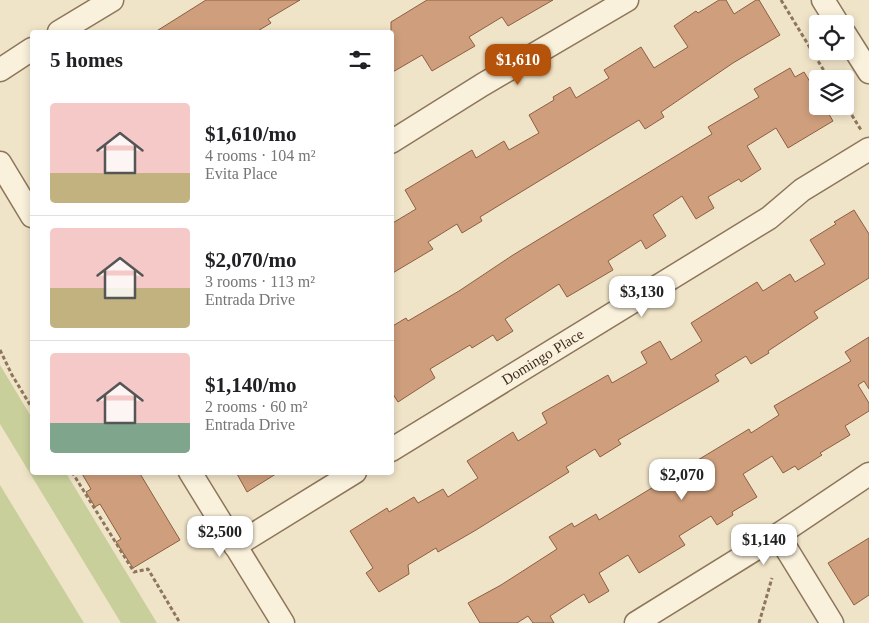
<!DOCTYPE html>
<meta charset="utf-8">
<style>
:root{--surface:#fff;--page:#f2f2f2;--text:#202124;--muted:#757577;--line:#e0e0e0;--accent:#b45309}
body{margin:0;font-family:"Times New Roman",serif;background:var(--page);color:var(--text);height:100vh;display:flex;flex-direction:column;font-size:19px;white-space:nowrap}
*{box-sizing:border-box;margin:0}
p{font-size:16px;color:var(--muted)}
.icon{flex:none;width:28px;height:28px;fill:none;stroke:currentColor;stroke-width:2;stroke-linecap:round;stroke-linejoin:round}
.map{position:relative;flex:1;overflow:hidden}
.drawer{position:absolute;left:30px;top:30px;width:364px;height:445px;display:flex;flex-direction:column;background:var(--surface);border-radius:5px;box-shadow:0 2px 8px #0003}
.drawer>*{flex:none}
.tools{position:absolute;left:809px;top:15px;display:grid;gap:10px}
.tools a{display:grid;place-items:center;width:45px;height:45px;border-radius:5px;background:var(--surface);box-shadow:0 2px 8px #0003;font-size:25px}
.price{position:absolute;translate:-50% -42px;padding:0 11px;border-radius:10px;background:#fff;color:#222;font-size:16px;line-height:32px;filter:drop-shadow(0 1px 2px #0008)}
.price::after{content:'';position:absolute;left:50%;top:30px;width:15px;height:11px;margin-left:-8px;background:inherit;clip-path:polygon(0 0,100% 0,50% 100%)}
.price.active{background:var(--accent);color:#fff}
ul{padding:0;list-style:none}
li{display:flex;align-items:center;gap:15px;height:125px;padding:0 20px}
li+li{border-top:1px solid var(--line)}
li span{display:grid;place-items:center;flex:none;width:140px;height:100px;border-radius:5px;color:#555}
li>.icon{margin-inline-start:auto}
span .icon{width:60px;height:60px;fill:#fffc;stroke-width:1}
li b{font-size:21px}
h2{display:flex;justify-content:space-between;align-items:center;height:60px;padding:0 20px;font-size:21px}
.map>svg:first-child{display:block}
.green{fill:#c9cf9b}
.building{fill:#cf9f7d;stroke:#8d5f41}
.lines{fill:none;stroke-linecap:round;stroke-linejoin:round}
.minor-casing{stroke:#8d765c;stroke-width:25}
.path{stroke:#8d765c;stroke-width:3;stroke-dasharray:4 2.5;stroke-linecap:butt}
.minor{stroke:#faf1dc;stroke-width:22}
.labels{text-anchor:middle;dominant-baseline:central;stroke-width:4;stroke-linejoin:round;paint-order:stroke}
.street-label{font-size:15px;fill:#3d2e20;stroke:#f7eed8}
</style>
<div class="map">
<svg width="869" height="623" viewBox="0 0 869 623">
<rect width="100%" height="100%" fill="#f0e4c8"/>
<g class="green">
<polygon points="0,365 32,418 32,472 66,473 157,623 121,623 0,424"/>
<polygon points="0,485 84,623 0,623"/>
</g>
<g class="building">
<polygon points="206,0 300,0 268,19 271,23 256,32 155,32"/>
<polygon points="427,0 553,0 508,26 502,17 469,37 475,46 432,71 422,55 391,73 391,22"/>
<polygon points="719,0 726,0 734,14 756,0 759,0 780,35 733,63 661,112 664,117 645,129 639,120 480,217 482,221 462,233 457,224 428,242 433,249 391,274 391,224 416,209 405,190 472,150 476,158 504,141 509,150 539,133 529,115 554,100 553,97 570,87 576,98 609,78 604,70 641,47 654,68 688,47 674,26 696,11 698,13"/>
<polygon points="790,68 795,77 804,72 818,95 818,106 824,106 833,121 788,148 776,128 747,146 761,169 741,182 739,179 708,197 714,208 696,219 682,196 653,215 666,236 646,249 641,240 608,261 613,270 567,297 559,284 505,319 513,331 497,341 493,335 472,348 470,345 430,369 435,378 398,402 391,391 391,327 406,318 408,321 459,291 513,255 712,134 708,127 759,97 754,89"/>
<polygon points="854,210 869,234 869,278 814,312 818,318 768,351 769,353 751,364 746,356 715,375 719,381 618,440 621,444 600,457 595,449 566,467 569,472 476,530 438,552 436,548 408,565 409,574 379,592 366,573 373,568 350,531 387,508 389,512 414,497 418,503 443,489 448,497 478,478 467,461 513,432 518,441 547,423 542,413 608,375 612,383 647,363 641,352 660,341 671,360 702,341 691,323 757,282 763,291 790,274 795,282 825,264 810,240 836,224 834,222"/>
<polygon points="869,337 869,389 864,381 858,385 869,403 869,411 845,426 850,435 820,453 822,455 798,470 795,466 783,473 772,456 743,474 757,497 732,512 733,515 717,525 711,516 679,536 685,545 639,573 628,555 599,573 609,591 589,603 584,594 550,616 554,623 533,623 528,616 517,623 480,623 468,603 501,585 557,549 549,537 572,523 574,527 596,514 599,520 749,429 751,433 779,415 774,406 851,361 845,352"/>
<polygon points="81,472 139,472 180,540 133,568 116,542 121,539 100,504 95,507 86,492 91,489"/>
<polygon points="236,472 279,472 247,492"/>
<polygon points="869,538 869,595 854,605 828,563"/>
</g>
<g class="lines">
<g class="minor-casing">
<g id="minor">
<polyline points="823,0 838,24"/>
<polyline points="59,32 112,0"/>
<polyline points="845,34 869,72"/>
<polyline points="0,70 32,49"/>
<polyline points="391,142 482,85 627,0"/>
<polyline points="0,163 32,216"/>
<path id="s1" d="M391 450 769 218 802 190 869 149"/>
<polyline points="190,472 283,623"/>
<polyline points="778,535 832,623"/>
<polyline points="235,546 355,472"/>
<polyline points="636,623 778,535 869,474"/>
</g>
</g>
<g class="path">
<polyline points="781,0 829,79"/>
<polyline points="845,104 861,130"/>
<polyline points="0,350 12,375 32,408"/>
<polyline points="72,472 134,572 148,569 180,623"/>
<polyline points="759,623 772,578"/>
</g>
<use href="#minor" class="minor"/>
</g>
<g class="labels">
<g class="street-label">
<text stroke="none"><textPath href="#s1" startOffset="178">Domingo Place</textPath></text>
</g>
</g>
</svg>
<div class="tools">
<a><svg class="icon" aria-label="locate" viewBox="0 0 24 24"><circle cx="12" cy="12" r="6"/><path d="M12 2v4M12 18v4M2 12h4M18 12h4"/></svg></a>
<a><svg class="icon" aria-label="layers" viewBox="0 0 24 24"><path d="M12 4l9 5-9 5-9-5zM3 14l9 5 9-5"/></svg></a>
</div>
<b class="price active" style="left:518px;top:86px">$1,610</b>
<b class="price" style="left:642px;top:318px">$3,130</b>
<b class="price" style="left:682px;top:501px">$2,070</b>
<b class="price" style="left:220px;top:558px">$2,500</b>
<b class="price" style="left:764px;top:566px">$1,140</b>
<section class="drawer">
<h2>5 homes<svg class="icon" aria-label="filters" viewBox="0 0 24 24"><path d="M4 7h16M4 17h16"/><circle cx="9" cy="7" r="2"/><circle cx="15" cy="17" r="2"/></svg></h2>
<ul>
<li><span style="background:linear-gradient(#f6c9c9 70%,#c2b280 0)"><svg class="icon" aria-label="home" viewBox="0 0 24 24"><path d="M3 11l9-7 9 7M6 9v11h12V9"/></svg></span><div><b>$1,610/mo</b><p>4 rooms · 104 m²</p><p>Evita Place</p></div></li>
<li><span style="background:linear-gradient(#f6c9c9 60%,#c2b280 0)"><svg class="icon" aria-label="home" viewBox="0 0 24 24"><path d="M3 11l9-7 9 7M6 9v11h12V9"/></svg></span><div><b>$2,070/mo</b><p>3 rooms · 113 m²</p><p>Entrada Drive</p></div></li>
<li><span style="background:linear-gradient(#f6c9c9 70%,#7fa58c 0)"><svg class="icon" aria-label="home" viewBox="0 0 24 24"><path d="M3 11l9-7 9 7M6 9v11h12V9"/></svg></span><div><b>$1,140/mo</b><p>2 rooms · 60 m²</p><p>Entrada Drive</p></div></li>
</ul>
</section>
</div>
